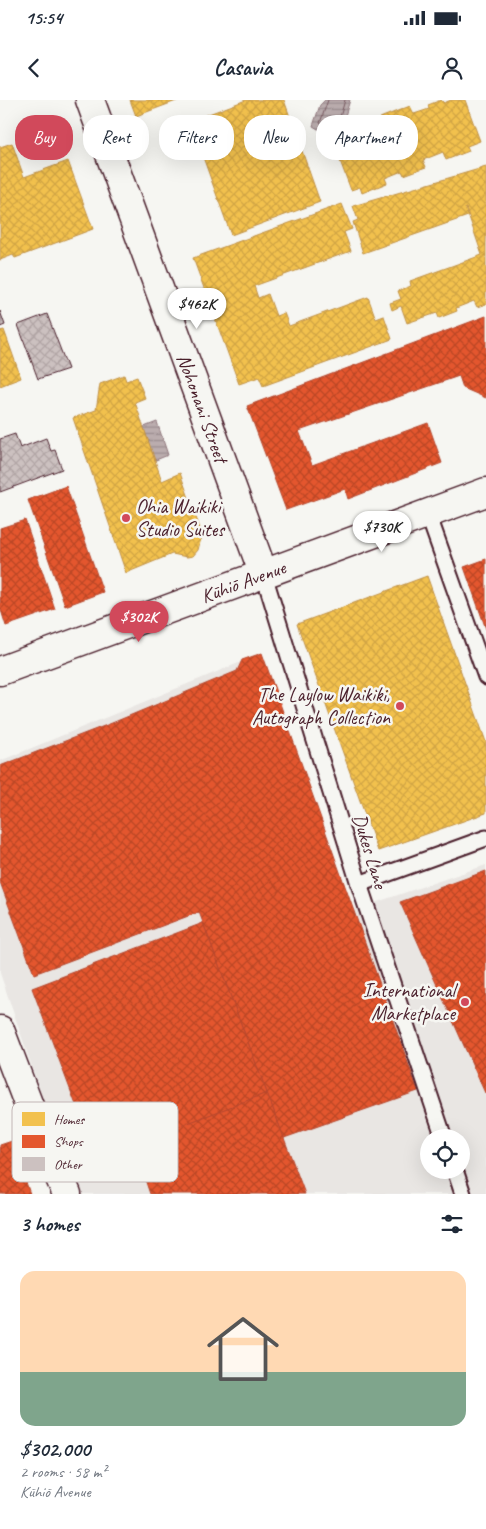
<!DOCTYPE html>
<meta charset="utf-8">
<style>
:root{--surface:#fff;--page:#f6f6f7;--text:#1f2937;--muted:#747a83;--accent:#d1495b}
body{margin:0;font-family:Caveat,sans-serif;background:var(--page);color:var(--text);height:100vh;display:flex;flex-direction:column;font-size:19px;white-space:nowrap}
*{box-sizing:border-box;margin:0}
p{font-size:16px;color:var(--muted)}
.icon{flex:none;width:28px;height:28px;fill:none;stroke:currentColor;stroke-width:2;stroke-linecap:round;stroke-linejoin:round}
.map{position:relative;height:1094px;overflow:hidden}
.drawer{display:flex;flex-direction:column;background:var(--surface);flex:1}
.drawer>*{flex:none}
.hud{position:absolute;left:15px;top:15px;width:456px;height:45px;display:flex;gap:10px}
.buttons{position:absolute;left:420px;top:1029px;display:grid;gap:10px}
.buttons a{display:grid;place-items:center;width:50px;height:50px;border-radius:50%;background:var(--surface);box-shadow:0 5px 20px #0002;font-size:25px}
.price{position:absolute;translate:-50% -42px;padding:0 11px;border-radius:18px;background:#fff;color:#222;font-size:16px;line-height:32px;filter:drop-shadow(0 1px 2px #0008)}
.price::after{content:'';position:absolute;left:50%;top:30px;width:15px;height:11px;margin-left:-8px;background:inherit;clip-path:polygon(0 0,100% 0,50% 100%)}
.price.active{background:var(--accent);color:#fff}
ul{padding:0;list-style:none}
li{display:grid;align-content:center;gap:10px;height:265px;padding:0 20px}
li span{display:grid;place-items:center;height:155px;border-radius:15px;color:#555}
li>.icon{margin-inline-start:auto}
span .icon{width:90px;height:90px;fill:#fffc;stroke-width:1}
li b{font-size:21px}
h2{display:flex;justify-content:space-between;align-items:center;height:60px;padding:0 20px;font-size:21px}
.tag{padding:0 18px;border-radius:20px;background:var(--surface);box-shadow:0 5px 20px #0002;font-size:18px;line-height:45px}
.tag.active{background:var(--accent);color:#fff}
.status{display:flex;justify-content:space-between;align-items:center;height:35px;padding:0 25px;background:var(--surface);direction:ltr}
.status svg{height:14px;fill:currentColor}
header{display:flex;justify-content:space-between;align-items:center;height:65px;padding:0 20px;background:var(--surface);font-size:22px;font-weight:800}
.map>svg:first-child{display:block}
.built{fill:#e9e6e3;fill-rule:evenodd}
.water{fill:url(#water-rules);stroke:#8e747a}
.homes{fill:url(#homes-cross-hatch);stroke:#c09044}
.shops{fill:url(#shops-cross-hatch);stroke:#b6462d}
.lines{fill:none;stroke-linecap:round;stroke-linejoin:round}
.shore{stroke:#77585f;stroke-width:1}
.building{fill:url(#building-cross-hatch);stroke:#4a1f2b}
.lane-casing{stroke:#4a1f2b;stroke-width:19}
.street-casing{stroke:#4a1f2b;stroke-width:31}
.secondary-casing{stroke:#4a1f2b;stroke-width:31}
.lane{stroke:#f6f6f2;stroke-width:15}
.street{stroke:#f6f6f2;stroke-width:28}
.secondary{stroke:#f6f6f2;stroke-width:28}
.poi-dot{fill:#d1495b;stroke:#f6f6f2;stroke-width:2}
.labels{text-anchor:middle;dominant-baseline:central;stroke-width:5;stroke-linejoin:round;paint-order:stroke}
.street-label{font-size:20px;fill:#4a1f2b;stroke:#f6f6f2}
.poi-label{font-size:20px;fill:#4a1f2b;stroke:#f6f6f2;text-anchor:end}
.key{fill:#f6f6f2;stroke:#c2b6b6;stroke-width:1}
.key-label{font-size:14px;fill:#4a1f2b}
</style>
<div class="status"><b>15:54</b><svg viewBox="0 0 49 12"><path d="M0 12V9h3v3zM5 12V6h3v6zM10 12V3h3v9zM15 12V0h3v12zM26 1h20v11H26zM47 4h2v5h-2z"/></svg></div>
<header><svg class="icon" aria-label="back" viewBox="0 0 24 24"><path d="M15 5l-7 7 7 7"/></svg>Casavia<svg class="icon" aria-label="person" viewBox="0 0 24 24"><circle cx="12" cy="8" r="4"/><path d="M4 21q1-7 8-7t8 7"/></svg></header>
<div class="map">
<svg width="486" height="1094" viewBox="0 0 486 1094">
<defs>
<pattern id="water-rules" width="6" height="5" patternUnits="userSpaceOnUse" patternTransform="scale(1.25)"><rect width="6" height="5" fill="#bbadae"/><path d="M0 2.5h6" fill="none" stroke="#9a8c8e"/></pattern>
<pattern id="homes-cross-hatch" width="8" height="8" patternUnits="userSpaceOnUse" patternTransform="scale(1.25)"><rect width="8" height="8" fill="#f2c14e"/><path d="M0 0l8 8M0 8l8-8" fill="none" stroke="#d1a544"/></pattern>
<pattern id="shops-cross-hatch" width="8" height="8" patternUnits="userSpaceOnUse" patternTransform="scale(1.25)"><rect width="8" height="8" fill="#e4572e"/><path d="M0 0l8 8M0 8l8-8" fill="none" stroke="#bb4727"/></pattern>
<pattern id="building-cross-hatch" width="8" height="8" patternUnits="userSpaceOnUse" patternTransform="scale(1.25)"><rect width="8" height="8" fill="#ccc1c0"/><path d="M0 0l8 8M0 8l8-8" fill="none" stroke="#b1a5a5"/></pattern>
</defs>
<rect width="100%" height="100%" fill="#f6f6f2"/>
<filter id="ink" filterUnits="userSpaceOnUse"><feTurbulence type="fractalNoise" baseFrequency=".02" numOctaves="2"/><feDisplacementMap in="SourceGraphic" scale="10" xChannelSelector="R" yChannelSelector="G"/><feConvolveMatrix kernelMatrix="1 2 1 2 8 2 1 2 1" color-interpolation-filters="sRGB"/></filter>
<g filter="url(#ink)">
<path class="built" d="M258 555 243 601 342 814 486 765V1094H75L0 873V661ZM429 1038H461V1070H429Z"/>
<g class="water">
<polygon points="325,0 350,0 344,19 330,36 313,26 320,5"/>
<polygon points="157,322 168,355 151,362 139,329"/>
</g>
<g class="homes">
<polygon points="130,0 179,0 136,16"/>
<polygon points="246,0 284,0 320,102 231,135 190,21"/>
<polygon points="441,0 444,3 451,0 465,0 480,41 467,46 469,51 446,60 443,52 423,60 426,67 404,75 402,71 385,78 387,83 362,93 360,87 351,90 331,37 369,22 371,27 382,23 380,18 410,6 414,14 429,9 428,5"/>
<polygon points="12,43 24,77 68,61 93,129 15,158 13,155 0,160 0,47"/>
<polygon points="486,67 486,204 477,207 474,201 456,208 457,211 439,218 437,213 407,223 401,206 392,210 390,203 401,199 398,191 411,186 410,181 482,155 466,108 465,108 468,116 363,153 353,122 358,120 353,106"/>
<polygon points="342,104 352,129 344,132 351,151 254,186 258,198 268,194 276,216 284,213 289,226 368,197 376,219 384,216 392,239 263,286 259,277 239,284 193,158"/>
<polygon points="4,230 21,278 0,286 0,231"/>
<polygon points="124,275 126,281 137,277 145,298 135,302 162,381 180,373 202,434 198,450 193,456 187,457 172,454 126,473 73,318 96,310 100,284"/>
<polygon points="427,476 486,642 486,713 378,751 297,524"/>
</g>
<g class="shops">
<polygon points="486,216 486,298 463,288 459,276 299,331 312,365 428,323 442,363 348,399 345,389 286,410 247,306"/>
<polygon points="66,386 103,492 65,506 28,400"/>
<polygon points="25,420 55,509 6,526 0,507 0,428"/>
<polygon points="486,459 486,529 464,467"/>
<polygon points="262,553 418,991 284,1038 199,812 34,874 0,782 0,666 112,623 237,571 242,560"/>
<polygon points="486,771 486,992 485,993 400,802"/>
<polygon points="203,823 267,993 96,1058 32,888"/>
<polygon points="267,993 305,1094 150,1094 133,1044"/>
<polygon points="12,1041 30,1094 0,1094 0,1045"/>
</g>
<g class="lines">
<polyline class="shore" points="328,0 320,23 329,29 340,17 345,0"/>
</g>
<g class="building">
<polygon points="0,211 5,225 0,227"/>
<polygon points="47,214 68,269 38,279 18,225"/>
<polygon points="15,334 20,348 46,338 51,351 55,350 62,369 0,392 0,339"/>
</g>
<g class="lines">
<g class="lane-casing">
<g id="lane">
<polyline points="428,414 486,577"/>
<polyline points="264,475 359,784 444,1038"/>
<polyline points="359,784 486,738"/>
<polyline points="455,1070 463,1094"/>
</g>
</g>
<g class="street-casing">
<g id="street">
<path id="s1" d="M90 0 264 475"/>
<polyline points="0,930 34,1019 67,1094"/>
</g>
</g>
<g class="secondary-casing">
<g id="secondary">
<path id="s2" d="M0 571 486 392"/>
</g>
</g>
<use href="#lane" class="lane"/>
<use href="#street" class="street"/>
<use href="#secondary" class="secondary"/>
</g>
</g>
<g class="poi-dot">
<circle cx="126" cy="418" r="5"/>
<circle cx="400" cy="606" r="5"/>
<circle cx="465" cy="902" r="5"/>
</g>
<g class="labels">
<g class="street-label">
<text stroke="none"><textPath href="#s1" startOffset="328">Nohonani Street</textPath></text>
<text stroke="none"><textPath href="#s2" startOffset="259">Kūhiō Avenue</textPath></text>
<text transform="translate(370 751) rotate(73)">Dukes Lane</text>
</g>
<g class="poi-label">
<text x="136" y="406" text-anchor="start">Ohia Waikiki<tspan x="136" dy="23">Studio Suites</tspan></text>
<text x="390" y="594">The Laylow Waikiki,<tspan x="390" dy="23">Autograph Collection</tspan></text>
<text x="455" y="890">International<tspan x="455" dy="23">Marketplace</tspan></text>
</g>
</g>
<rect x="12" y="1002" width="166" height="80" rx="8" class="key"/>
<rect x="22" y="1012" width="23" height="14" fill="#f2c14e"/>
<rect x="22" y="1035" width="23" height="13" fill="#e4572e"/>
<rect x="22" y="1057" width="23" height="14" fill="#ccc1c0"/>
<g class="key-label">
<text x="54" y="1024">Homes</text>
<text x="54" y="1046">Shops</text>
<text x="54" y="1069">Other</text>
</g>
</svg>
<div class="buttons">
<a><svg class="icon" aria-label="locate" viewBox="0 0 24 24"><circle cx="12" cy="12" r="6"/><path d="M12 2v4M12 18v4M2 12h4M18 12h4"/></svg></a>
</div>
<b class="price" style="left:197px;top:230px">$462K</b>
<b class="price" style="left:382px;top:453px">$730K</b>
<b class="price active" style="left:139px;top:543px">$302K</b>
<div class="hud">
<a class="tag active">Buy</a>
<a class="tag">Rent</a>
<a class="tag">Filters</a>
<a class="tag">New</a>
<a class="tag">Apartment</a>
</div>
</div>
<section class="drawer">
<h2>3 homes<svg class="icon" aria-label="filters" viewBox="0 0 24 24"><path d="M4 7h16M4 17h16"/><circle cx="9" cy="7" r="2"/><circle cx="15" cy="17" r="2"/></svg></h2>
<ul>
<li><span style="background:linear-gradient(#ffd9b3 65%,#7fa58c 0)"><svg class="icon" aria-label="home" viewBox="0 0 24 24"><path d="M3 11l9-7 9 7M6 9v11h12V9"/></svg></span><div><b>$302,000</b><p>2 rooms · 58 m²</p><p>Kūhiō Avenue</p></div></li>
</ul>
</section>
